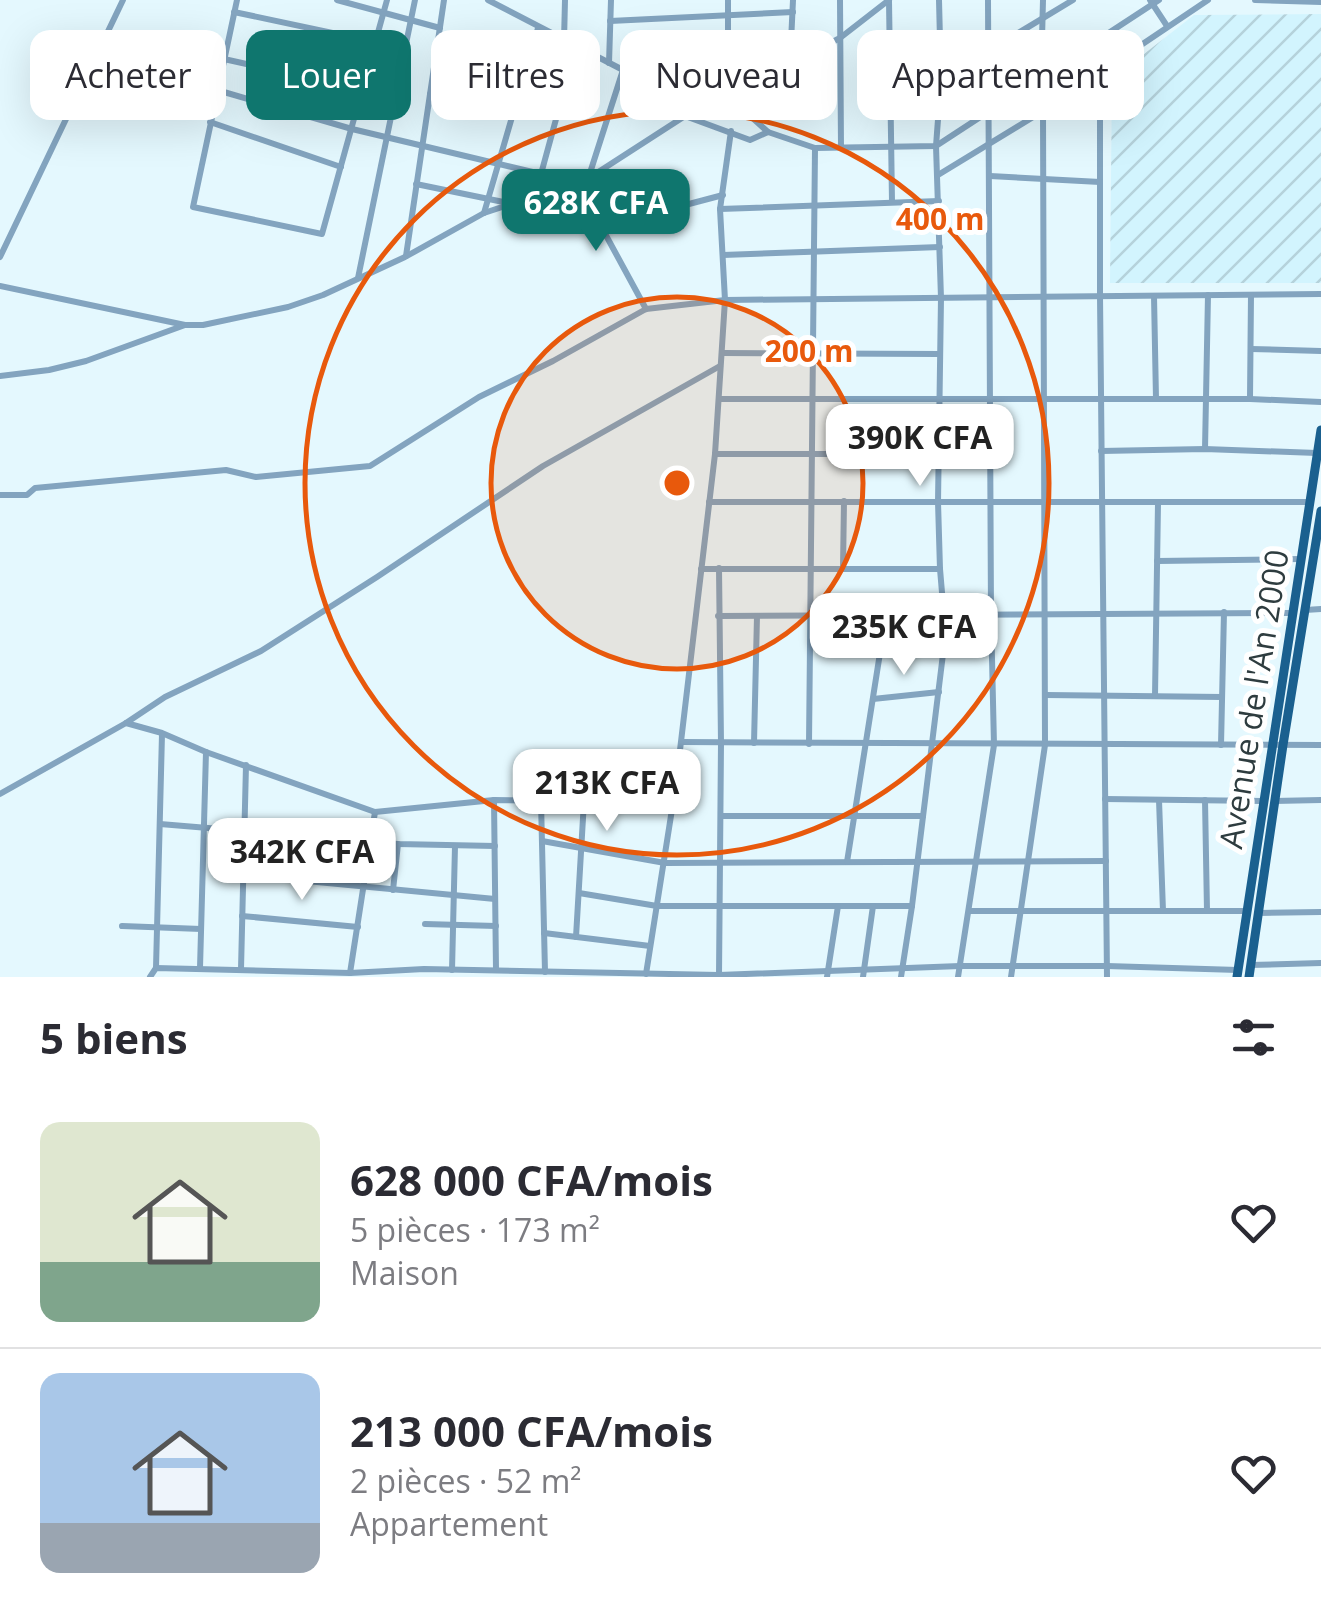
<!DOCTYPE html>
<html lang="fr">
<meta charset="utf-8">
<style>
:root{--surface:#fff;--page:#f7f7f7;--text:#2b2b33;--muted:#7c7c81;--line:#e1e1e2;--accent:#0f766e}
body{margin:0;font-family:"Open Sans",sans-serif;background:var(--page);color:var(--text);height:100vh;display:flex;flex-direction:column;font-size:38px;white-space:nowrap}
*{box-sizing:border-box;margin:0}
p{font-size:32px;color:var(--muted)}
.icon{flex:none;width:55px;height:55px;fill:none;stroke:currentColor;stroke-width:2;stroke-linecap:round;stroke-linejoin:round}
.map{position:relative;height:977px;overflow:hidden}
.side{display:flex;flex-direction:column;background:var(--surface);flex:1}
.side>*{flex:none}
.top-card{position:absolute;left:30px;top:30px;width:1262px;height:90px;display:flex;gap:20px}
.price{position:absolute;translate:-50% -85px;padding:0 22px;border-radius:20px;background:#fff;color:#222;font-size:32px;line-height:65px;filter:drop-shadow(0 2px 5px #0008)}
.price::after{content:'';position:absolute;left:50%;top:60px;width:30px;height:22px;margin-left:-15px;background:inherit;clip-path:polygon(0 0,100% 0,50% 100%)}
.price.on{background:var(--accent);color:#fff}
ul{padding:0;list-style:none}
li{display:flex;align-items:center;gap:30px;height:250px;padding:0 40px}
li+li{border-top:2px solid var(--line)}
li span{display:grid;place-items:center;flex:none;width:280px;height:200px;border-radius:20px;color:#555}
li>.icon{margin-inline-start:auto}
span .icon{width:120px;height:120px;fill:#fffc;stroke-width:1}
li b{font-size:42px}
h2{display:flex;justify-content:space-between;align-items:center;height:120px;padding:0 40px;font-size:42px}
.tag{padding:0 35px;border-radius:20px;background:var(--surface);box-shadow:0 10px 40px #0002;font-size:35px;line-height:90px}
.tag.on{background:var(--accent);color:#fff}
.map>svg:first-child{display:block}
.industrial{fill:url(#industrial-furrows)}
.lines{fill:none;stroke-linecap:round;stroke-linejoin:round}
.minor{stroke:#83a4bf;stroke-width:6}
.major{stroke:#1a608f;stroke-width:9}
.ring{fill:none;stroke:#e8590c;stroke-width:5}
.labels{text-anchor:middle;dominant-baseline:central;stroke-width:10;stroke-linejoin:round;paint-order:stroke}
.street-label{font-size:32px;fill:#2e3c3f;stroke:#fff}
.centre{fill:#e8590c;stroke:#fff;stroke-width:5}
.ring-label{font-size:30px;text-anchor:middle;font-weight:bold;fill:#e8590c;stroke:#fff;stroke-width:10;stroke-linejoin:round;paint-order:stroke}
</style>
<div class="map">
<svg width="1321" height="977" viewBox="0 0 1321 977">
<defs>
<pattern id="industrial-furrows" width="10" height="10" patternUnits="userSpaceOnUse" patternTransform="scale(2.5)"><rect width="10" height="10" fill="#d2f4fe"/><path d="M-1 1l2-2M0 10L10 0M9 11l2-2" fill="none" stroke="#b5d2db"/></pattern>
</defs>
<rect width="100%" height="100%" fill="#e4f8fe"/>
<polygon class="industrial" points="1321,14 1321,283 1110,283 1112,79 1194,15"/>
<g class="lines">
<g class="minor">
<polyline points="237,0 193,207 322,234 387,0"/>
<polyline points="337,0 440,28"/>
<polyline points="488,0 623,70 685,116 750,140 768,132 815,148 936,146 1159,0"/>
<polyline points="728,0 728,92 746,112 768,132"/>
<polyline points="840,0 841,148"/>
<polyline points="1150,0 1167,26"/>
<polyline points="1255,0 1321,2"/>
<polyline points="889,1 892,202"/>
<polyline points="234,12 375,42"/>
<polyline points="610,21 793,12"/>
<polyline points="564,41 565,0"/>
<polyline points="224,59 362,90"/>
<polyline points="609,63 611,0"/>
<polyline points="790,63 793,0"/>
<polyline points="1100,73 1100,296 1107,977"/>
<polyline points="942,79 1073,0"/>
<polyline points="217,90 352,129 541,174"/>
<polyline points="430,94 556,117"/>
<polyline points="210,122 341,167"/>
<polyline points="938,175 1043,111 1208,0"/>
<polyline points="589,176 623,70"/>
<polyline points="990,176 1100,182"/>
<polyline points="577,182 646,309"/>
<polyline points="416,184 513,204"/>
<polyline points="535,196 576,46"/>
<polyline points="720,209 939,201"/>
<polyline points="484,213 538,28"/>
<polyline points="602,227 723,195"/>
<polyline points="723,255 940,247"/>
<polyline points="406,256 444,0"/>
<polyline points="0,257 123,0"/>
<polyline points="358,278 415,0"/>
<polyline points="0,286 185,325"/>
<polyline points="1154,296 1156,399"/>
<polyline points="1251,349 1321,351"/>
<polyline points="722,353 939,354"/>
<polyline points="0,376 49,370 86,361 185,325 203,325 288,307 323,295 405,257 484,213 589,178 685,116 728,92 790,64 840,38 889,0"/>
<polyline points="1250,398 1251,295"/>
<polyline points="720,399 1250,399 1321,402"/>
<polyline points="1205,449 1208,295"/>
<polyline points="1101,451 1205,449 1317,453"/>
<polyline points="715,454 939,454"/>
<polyline points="0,495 27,495 35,488 226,470 256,477 370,466 479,397 553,361 646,309 725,300 1321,294"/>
<polyline points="709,502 1309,502"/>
<polyline points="1157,561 1300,559"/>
<polyline points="719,568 721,743 719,976"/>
<polyline points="701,569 940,569"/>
<polyline points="843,569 844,501"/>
<polyline points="1305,610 1321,609"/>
<polyline points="718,616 1292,613"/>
<polyline points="1046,695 1222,697"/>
<polyline points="1155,696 1158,503"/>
<polyline points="873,699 939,692"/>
<polyline points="126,723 162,733 206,752 375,812 494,800 584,801 676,784"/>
<polyline points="682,742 1321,745"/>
<polyline points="754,743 757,616"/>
<polyline points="809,744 815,148"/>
<polyline points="1221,745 1224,612"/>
<polyline points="0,794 126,723 165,697 261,651 377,577 543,466 720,366"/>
<polyline points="1105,799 1263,801"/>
<polyline points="494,800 496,970"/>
<polyline points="1159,800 1163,911"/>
<polyline points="1205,800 1207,911"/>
<polyline points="541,801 545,972"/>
<polyline points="1274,801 1321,800"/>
<polyline points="721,816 923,816"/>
<polyline points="160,824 398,844 495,846"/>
<polyline points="542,841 665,863 1106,861"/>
<polyline points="847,862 886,615"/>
<polyline points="243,875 495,899"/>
<polyline points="393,890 398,844"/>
<polyline points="579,893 657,906 912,906"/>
<polyline points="970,911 1246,911"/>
<polyline points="1259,913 1321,912"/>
<polyline points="242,916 358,927"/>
<polyline points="425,924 496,926"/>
<polyline points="122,926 201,929"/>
<polyline points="544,933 650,946"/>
<polyline points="576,937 584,801"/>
<polyline points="1250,965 1321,963"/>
<polyline points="156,968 162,734"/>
<polyline points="200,968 206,752"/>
<polyline points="241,969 246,765"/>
<polyline points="452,970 455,846"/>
<polyline points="350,973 375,812"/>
<polyline points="646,974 676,784 715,454 725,300 720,209 731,131"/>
<polyline points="150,977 156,968 350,973 424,969 719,975 960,966 1107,966 1238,970"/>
<polyline points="827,977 838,906"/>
<polyline points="863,977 873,906"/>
<polyline points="901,977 912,906 943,654 944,616 940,569 938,502 941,298 936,146 941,80 939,0"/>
<polyline points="958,977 994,745 991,615 988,0"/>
<polyline points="1011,977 1045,745 1043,111 1041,78 1043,0"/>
</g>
<g class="major">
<polyline points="1237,977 1321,430"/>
<polyline points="1249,977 1283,745 1321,511"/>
</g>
</g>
<circle cx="677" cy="483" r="186" fill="#e8590c" fill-opacity=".12"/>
<g class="ring">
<circle cx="677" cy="483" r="186"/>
<circle cx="677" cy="483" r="372"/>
</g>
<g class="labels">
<g class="street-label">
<text transform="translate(1253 699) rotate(-81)">Avenue de l'An 2000</text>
</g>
</g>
<circle cx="677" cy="483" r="15" class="centre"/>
<g class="ring-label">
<text x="940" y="230">400 m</text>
<text x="809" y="362">200 m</text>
</g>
</svg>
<b class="price on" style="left:596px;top:254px">628K CFA</b>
<b class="price" style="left:920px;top:489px">390K CFA</b>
<b class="price" style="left:904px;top:678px">235K CFA</b>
<b class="price" style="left:607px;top:834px">213K CFA</b>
<b class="price" style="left:302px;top:903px">342K CFA</b>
<div class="top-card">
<a class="tag">Acheter</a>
<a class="tag on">Louer</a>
<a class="tag">Filtres</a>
<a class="tag">Nouveau</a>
<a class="tag">Appartement</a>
</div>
</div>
<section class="side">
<h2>5 biens<svg class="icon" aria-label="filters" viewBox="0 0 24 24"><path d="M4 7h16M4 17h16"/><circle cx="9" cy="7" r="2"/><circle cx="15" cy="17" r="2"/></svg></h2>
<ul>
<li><span style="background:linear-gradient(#dfe7d0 70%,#7fa58c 0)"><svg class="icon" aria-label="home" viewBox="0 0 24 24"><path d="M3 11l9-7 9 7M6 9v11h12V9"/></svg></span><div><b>628 000 CFA/mois</b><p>5 pièces · 173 m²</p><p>Maison</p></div><svg class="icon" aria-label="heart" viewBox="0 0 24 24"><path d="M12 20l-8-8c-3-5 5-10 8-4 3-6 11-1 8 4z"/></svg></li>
<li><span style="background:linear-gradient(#a9c7e8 75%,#9aa5b1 0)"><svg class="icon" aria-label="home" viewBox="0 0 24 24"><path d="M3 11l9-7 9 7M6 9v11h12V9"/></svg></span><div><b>213 000 CFA/mois</b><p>2 pièces · 52 m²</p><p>Appartement</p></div><svg class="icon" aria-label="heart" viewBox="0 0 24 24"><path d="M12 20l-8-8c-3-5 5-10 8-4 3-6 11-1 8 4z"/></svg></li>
</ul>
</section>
